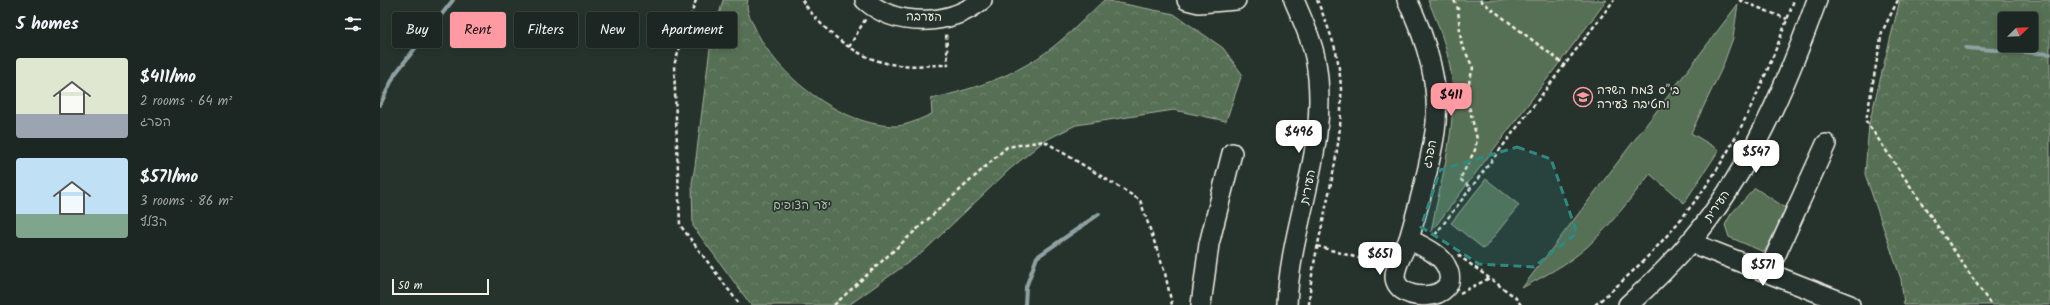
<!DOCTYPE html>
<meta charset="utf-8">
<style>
:root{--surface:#1c2622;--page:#29322f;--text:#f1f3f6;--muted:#a0a5a5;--line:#3a4340;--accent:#ff9aa2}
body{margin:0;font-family:Kalam,"Playpen Sans Hebrew",sans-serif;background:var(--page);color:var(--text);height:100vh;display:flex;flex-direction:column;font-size:15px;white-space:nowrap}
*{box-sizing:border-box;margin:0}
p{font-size:13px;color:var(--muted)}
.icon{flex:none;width:22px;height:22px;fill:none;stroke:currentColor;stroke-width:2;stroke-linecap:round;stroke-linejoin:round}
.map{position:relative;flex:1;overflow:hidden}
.drawer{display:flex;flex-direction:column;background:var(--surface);width:380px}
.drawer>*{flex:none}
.hud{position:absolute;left:12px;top:12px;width:380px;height:36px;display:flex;gap:8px}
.needle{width:26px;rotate:67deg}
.fabs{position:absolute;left:1618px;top:12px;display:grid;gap:8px}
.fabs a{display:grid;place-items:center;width:40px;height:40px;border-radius:4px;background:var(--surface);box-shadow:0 2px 6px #0003,0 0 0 1px var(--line);font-size:20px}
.scale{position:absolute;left:12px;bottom:10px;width:97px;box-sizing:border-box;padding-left:4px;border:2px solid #f4f1e8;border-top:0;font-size:11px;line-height:14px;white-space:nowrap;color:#f4f1e8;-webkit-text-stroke:3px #26332d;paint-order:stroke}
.price{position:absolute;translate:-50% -34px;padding:0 9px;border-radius:8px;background:#fff;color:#222;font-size:13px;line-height:26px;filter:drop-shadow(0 1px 2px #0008)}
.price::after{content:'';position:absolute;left:50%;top:24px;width:12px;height:9px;margin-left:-6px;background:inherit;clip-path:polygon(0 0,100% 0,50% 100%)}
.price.on{background:var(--accent);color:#111}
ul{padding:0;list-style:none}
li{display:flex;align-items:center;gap:12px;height:100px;padding:0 16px}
li span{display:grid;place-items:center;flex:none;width:112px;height:80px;border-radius:4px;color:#555}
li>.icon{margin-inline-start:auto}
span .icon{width:48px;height:48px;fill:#fffc;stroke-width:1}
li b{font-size:17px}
h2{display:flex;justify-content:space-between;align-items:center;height:48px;padding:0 16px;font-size:17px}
.tag{padding:0 14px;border-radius:4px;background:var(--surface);box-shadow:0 2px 6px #0003,0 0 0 1px var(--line);font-size:14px;line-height:36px}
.tag.on{background:var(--accent);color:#111}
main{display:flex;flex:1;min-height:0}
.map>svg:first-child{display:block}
.green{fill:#576f55;stroke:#a6b09e}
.forest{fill:url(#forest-crowns);stroke:#a6b09e;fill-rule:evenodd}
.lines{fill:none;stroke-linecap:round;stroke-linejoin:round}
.stream{stroke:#8fa2a2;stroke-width:4}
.minor-casing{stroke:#f4f1e8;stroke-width:22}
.path{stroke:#f4f1e8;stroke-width:2.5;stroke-dasharray:4 3;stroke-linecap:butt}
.minor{stroke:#26332d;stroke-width:19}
.marked{fill:#318880;fill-opacity:0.2;stroke:#318880;stroke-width:3;stroke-dasharray:8 5;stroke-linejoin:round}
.labels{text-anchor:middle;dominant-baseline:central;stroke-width:3.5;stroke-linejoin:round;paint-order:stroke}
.street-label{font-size:12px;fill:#f4f1e8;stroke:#26332d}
.poi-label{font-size:12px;fill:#f4f1e8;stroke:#26332d;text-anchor:start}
.park-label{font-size:12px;fill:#b5bdad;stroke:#26332d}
</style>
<main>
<section class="drawer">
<h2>5 homes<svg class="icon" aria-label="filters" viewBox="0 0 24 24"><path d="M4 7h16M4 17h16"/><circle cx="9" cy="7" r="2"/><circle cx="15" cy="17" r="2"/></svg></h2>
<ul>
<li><span style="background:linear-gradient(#dfe7d0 70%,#9aa5b1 0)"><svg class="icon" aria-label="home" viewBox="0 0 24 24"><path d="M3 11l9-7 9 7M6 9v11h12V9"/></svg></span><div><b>$411/mo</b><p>2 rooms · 64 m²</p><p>הפרג</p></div></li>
<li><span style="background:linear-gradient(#bfe0f5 70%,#7fa58c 0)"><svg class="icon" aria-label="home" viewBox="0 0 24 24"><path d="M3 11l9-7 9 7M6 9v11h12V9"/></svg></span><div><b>$571/mo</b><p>3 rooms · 86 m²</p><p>הצלף</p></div></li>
</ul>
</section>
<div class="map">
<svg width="1670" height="305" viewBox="0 0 1670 305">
<defs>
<pattern id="forest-crowns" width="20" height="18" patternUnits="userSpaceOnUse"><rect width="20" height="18" fill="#576f55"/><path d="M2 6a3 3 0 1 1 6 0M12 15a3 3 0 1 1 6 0" fill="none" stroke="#70846d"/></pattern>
</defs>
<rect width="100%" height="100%" fill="#26332d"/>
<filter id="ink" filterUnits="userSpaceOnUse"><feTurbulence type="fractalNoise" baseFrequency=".025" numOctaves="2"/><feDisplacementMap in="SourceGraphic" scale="8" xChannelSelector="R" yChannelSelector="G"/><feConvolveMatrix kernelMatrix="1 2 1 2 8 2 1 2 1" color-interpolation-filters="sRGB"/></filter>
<g filter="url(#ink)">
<g class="green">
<path d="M1048 0H1227L1051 232C1059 188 1073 142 1073 97 1073 64 1061 30 1048 0Z"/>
<path d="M1358 4 1353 38 1342 68 1311 133 1339 150 1304 203 1270 174C1250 199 1231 225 1207 247 1188 264 1164 276 1142 288Z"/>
<polygon points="1106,179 1139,205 1104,249 1071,223"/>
<polygon points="1375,188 1409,210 1384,252 1349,237 1345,225 1351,214"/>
</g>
<g class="forest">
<path d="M343 0H368C365 9 370 17 374 26 395 75 462 127 517 126 529 125 542 118 552 114L551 99C597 88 642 74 679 42 695 29 709 14 724 0L794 14 843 48 862 74 846 121 794 110 696 125 664 141 630 169 543 252 469 305H371L313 226 312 183 315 166 330 48Z"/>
<path d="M1520 0H1670V305H1524L1521 279 1485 174 1489 124ZM1625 19H1651V45H1625Z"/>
</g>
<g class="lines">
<g class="stream">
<polyline points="1586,48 1670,54"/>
<polyline points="0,105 15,74 73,0"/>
<polyline points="645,305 646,287 657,257 719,214"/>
</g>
<g class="minor-casing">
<g id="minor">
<path d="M485 0C517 28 570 26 602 0"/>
<polyline points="807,0 819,3 856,0"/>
<path d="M1027 0C1047 40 1061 88 1055 132 1049 169 1039 204 1029 239"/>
<path d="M1029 239C1041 246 1060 253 1066 266 1087 305 1005 305 1016 270 1018 260 1025 249 1029 239Z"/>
<polyline points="1309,242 1470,305"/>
<polyline points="1388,272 1446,144"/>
<polyline points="821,305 829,244 852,153"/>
<path d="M907 305C910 220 952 145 935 57 931 38 922 19 914 0"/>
<path d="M1248 305C1278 278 1307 249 1330 217 1378 152 1410 75 1437 0"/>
</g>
</g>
<g class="path">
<polyline points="316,0 294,65 300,225 360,305"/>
<path d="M422 0C441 29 474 57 510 64 528 67 549 65 568 65L566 33"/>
<polyline points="1074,0 1078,9 1081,42 1093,68 1088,86 1087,98 1097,139 1095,150 1080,179 1091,188"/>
<polyline points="1100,0 1185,65"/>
<polyline points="1359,0 1407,19"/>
<polyline points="1518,0 1502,32 1486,121 1611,305"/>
<polyline points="469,47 486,18"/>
<polyline points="1055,235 1234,0"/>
<polyline points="937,246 1002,265"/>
<polyline points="1078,255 1135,297 1141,305"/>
<polyline points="1080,293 1110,278"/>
<polyline points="454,305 627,147 664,141 760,200 785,273 792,305"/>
<path d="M929 305C930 277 937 249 943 221 955 165 969 108 956 52 951 34 944 17 937 0"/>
<path d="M1215 305C1251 275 1284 242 1312 205 1357 148 1390 69 1414 0"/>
</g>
<use href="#minor" class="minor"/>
</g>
</g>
<path class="marked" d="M1137 147 1171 159 1197 233 1154 267 1099 264 1041 227 1060 170Z"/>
<defs>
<g id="school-ring" transform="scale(1)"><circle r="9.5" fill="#26332d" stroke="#ff9aa2" stroke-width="1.5"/><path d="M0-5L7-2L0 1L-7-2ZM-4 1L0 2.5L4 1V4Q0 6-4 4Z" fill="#ff9aa2"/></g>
</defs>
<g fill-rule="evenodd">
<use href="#school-ring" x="1203" y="97"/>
</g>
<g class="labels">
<g class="street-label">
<text transform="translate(544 17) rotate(1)">הערבה</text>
<text transform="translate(1050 154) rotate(-78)">הפרג</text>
<text transform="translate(928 187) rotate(-78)">העירית</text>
<text transform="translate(1337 206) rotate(-55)">העירית</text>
</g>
<g class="poi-label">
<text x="1217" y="90">בי"ס צמח השדה<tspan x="1217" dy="14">וחטיבה צעירה</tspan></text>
</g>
<g class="park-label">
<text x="422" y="205">יער הצופים</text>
</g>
</g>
</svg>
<div class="fabs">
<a><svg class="needle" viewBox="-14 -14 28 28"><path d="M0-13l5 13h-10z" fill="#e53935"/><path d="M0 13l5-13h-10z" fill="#a0a5a5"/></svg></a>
</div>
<div class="scale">50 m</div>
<b class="price on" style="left:1071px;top:117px">$411</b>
<b class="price" style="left:919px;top:154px">$496</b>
<b class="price" style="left:1376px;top:174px">$547</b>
<b class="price" style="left:1000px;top:276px">$651</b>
<b class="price" style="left:1383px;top:287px">$571</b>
<div class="hud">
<a class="tag">Buy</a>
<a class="tag on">Rent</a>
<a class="tag">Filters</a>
<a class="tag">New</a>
<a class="tag">Apartment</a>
</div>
</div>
</main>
